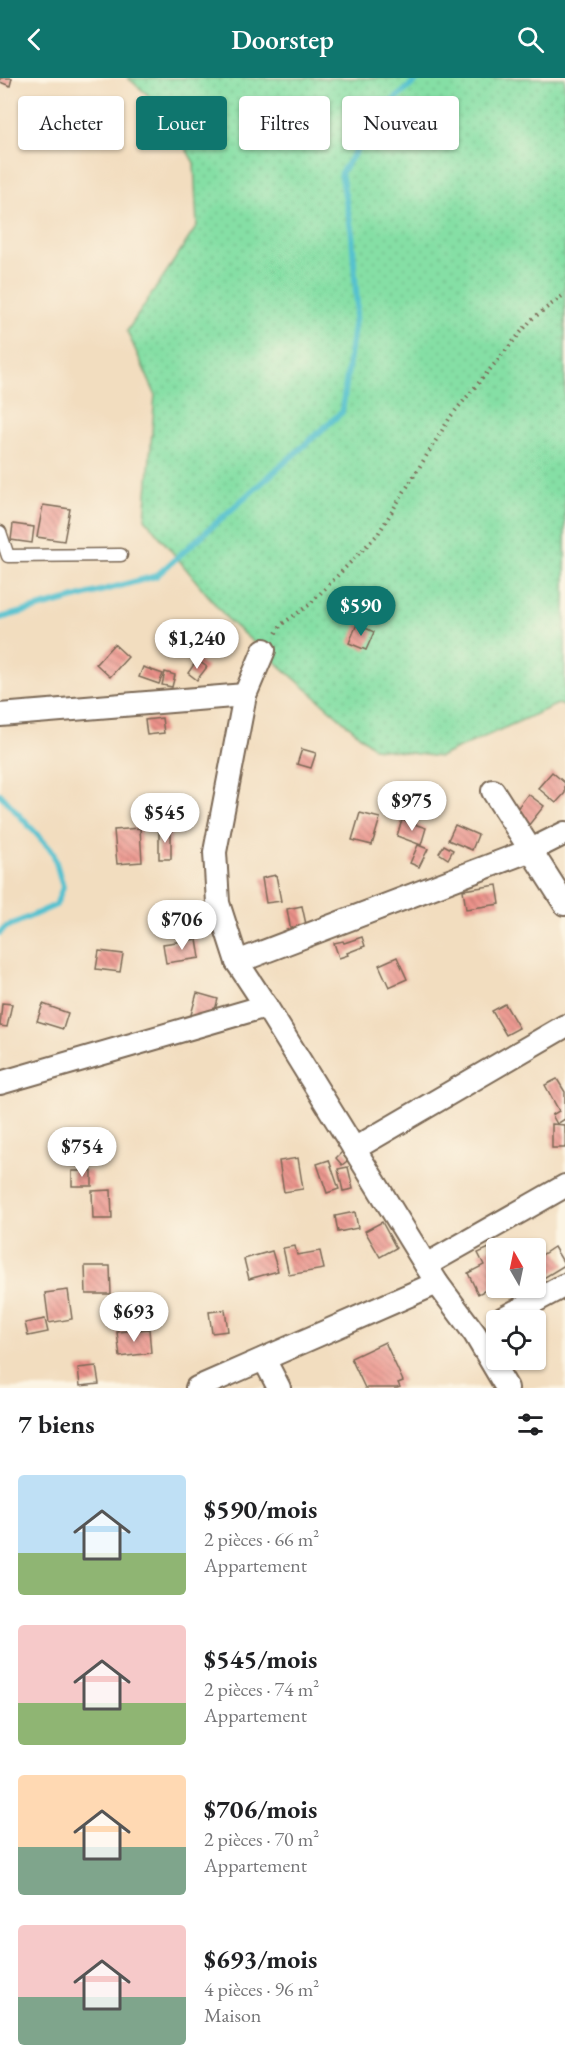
<!DOCTYPE html>
<html lang="fr">
<meta charset="utf-8">
<style>
:root{--surface:#fff;--page:#f2f2f2;--text:#202124;--muted:#757577;--accent:#0f766e}
body{margin:0;font-family:"EB Garamond",serif;background:var(--page);color:var(--text);height:100vh;display:flex;flex-direction:column;font-size:22px;white-space:nowrap}
*{box-sizing:border-box;margin:0}
p{font-size:20px;color:var(--muted)}
.icon{flex:none;width:33px;height:33px;fill:none;stroke:currentColor;stroke-width:2;stroke-linecap:round;stroke-linejoin:round}
.map{position:relative;height:1310px;overflow:hidden}
.details{display:flex;flex-direction:column;background:var(--surface);flex:1}
.details>*{flex:none}
.top-card{position:absolute;left:18px;top:18px;width:530px;height:54px;display:flex;gap:12px}
.needle{width:39px;rotate:351deg}
.buttons{position:absolute;left:486px;top:1160px;display:grid;gap:12px}
.buttons a{display:grid;place-items:center;width:60px;height:60px;border-radius:6px;background:var(--surface);box-shadow:0 2px 4px #0004;font-size:30px}
.price{position:absolute;translate:-50% -51px;padding:0 14px;border-radius:21px;background:#fff;color:#222;font-size:20px;line-height:39px;filter:drop-shadow(0 2px 3px #0008)}
.price::after{content:'';position:absolute;left:50%;top:36px;width:18px;height:14px;margin-left:-9px;background:inherit;clip-path:polygon(0 0,100% 0,50% 100%)}
.price.selected{background:var(--accent);color:#fff}
ul{padding:0;list-style:none}
li{display:flex;align-items:center;gap:18px;height:150px;padding:0 18px}
li span{display:grid;place-items:center;flex:none;width:168px;height:120px;border-radius:6px;color:#555}
li>.icon{margin-inline-start:auto}
span .icon{width:72px;height:72px;fill:#fffc;stroke-width:1}
li b{font-size:26px}
h2{display:flex;justify-content:space-between;align-items:center;height:72px;padding:0 18px;font-size:26px}
.tag{padding:0 21px;border-radius:6px;background:var(--surface);box-shadow:0 2px 4px #0004;font-size:21px;line-height:54px}
.tag.selected{background:var(--accent);color:#fff}
header{display:flex;justify-content:space-between;align-items:center;height:78px;padding:0 18px;background:var(--accent);color:#fff;font-size:27px;font-weight:600}
.map>svg:first-child{display:block}
.grass{fill:url(#grass-dots);stroke:#608462;stroke-width:1.5}
.lines{fill:none;stroke-linecap:round;stroke-linejoin:round}
.stream{stroke:#55c1cf;stroke-width:6}
.building{fill:url(#building-back-hatch)}
.lane-casing{stroke:#7b6956;stroke-width:15}
.street-casing{stroke:#7b6956;stroke-width:26}
.path{stroke:#7b6956;stroke-width:4;stroke-dasharray:1.5 4.5;stroke-linecap:butt}
.lane{stroke:#fff;stroke-width:12}
.street{stroke:#fff;stroke-width:22}
</style>
<header><svg class="icon" aria-label="back" viewBox="0 0 24 24"><path d="M15 5l-7 7 7 7"/></svg>Doorstep<svg class="icon" aria-label="search" viewBox="0 0 24 24"><circle cx="10" cy="10" r="6"/><path d="M15 15l6 6"/></svg></header>
<div class="map">
<svg width="565" height="1310" viewBox="0 0 565 1310">
<defs>
<pattern id="grass-dots" width="8" height="8" patternUnits="userSpaceOnUse" patternTransform="scale(1.5)"><rect width="8" height="8" fill="#85dfa5"/><path d="M2 2h.1M6 6h.1" fill="none" stroke="#74c08e" stroke-width="1.8" stroke-linecap="round"/></pattern>
<pattern id="building-back-hatch" width="6" height="6" patternUnits="userSpaceOnUse" patternTransform="scale(1.5)"><rect width="6" height="6" fill="#eb928a"/><path d="M-1 5l2 2M0 0l6 6M5-1l2 2" fill="none" stroke="#c07770"/></pattern>
</defs>
<rect width="100%" height="100%" fill="#fcf5e5"/>
<filter id="ink" filterUnits="userSpaceOnUse"><feTurbulence type="fractalNoise" baseFrequency=".0167" numOctaves="2"/><feDisplacementMap in="SourceGraphic" scale="12" xChannelSelector="R" yChannelSelector="G"/><feConvolveMatrix kernelMatrix="1 2 1 2 8 2 1 2 1" color-interpolation-filters="sRGB"/></filter>
<filter id="wash" filterUnits="userSpaceOnUse"><feTurbulence type="fractalNoise" baseFrequency=".008" numOctaves="4" result="noise"/><feDisplacementMap in="SourceGraphic" scale="24" xChannelSelector="R" yChannelSelector="G"/><feGaussianBlur stdDeviation="1.35" result="paint"/><feColorMatrix in="noise" values="0 0 0 0 0 0 0 0 0 0 0 0 0 0 0 0 0 1.4 0 .05"/><feComposite in="paint" operator="in"/></filter>
<g filter="url(#wash)">
<rect width="100%" height="100%" fill="#f2ddbf"/>
<polygon class="grass" points="128,0 565,0 565,628 558,626 439,679 374,670 229,543 145,441 155,316 127,253 197,148 194,85 163,30"/>
<g class="lines">
<g class="stream">
<polyline points="0,540 156,498 342,334 357,227 352,156 341,95 385,30 419,0"/>
<polyline points="0,716 53,774 63,809 56,827 4,850 0,855"/>
</g>
</g>
<g id="blocks">
<g class="building">
<polygon points="0,0 12,0 10,8 0,4"/>
<polygon points="43,427 70,431 64,463 37,459"/>
<polygon points="13,446 34,449 32,465 11,462"/>
<polygon points="357,546 374,554 366,572 349,565"/>
<polygon points="114,566 128,579 110,599 96,586"/>
<polygon points="197,582 207,589 197,602 188,595"/>
<polygon points="143,589 163,596 159,606 139,599"/>
<polygon points="165,594 175,597 172,609 162,607"/>
<polygon points="162,640 164,655 147,657 145,642"/>
<polygon points="302,671 316,675 311,690 297,686"/>
<polygon points="552,694 565,705 565,715 556,725 538,710"/>
<polygon points="528,716 544,728 528,748 513,736"/>
<polygon points="360,735 380,740 372,767 352,762"/>
<polygon points="402,742 426,750 421,767 397,758"/>
<polygon points="455,747 478,757 472,772 448,762"/>
<polygon points="140,750 142,784 117,786 114,752"/>
<polygon points="159,750 171,751 171,781 159,781"/>
<polygon points="418,767 428,771 419,789 410,785"/>
<polygon points="444,767 453,772 448,781 439,775"/>
<polygon points="276,797 281,823 266,825 262,800"/>
<polygon points="497,807 500,826 466,831 463,812"/>
<polygon points="302,828 307,851 291,854 287,831"/>
<polygon points="362,859 365,868 347,875 348,877 339,880 334,865 343,863 344,865"/>
<polygon points="197,861 200,880 166,885 163,866"/>
<polygon points="99,873 123,876 120,894 96,891"/>
<polygon points="397,879 407,901 389,909 379,887"/>
<polygon points="197,915 218,921 210,950 189,944"/>
<polygon points="2,925 12,926 7,949 0,948"/>
<polygon points="43,926 68,935 63,951 37,943"/>
<polygon points="505,926 519,950 506,957 492,933"/>
<polygon points="557,1001 565,1014 565,1041 557,1046 552,1037 559,1033 545,1007"/>
<polygon points="552,1046 565,1047 565,1070 552,1070"/>
<polygon points="344,1072 351,1080 342,1087 336,1080"/>
<polygon points="298,1080 303,1111 284,1114 279,1083"/>
<polygon points="329,1082 339,1111 327,1115 317,1086"/>
<polygon points="348,1089 353,1111 343,1113 338,1091"/>
<rect x="72" y="1093" width="20" height="15"/>
<polygon points="111,1112 112,1141 93,1141 92,1113"/>
<polygon points="355,1134 358,1150 338,1154 335,1138"/>
<polygon points="382,1144 396,1170 380,1179 365,1153"/>
<polygon points="498,1166 500,1170 496,1170 496,1207 478,1216 468,1195 484,1187 478,1175"/>
<polygon points="295,1168 297,1177 320,1173 324,1191 289,1197 283,1170"/>
<polygon points="554,1169 565,1187 542,1201 536,1190 536,1181"/>
<polygon points="272,1173 278,1193 249,1201 244,1181"/>
<polygon points="85,1188 110,1188 111,1216 86,1216"/>
<polygon points="68,1212 72,1241 49,1245 45,1215"/>
<polygon points="225,1232 228,1253 212,1255 209,1234"/>
<polygon points="45,1241 48,1254 28,1258 25,1245"/>
<polygon points="149,1251 151,1275 120,1279 117,1254"/>
<polygon points="385,1264 403,1303 398,1305 400,1309 397,1310 365,1310 351,1280"/>
<polygon points="96,1288 99,1306 80,1308 78,1290"/>
</g>
</g>
</g>
<g filter="url(#ink)">
<use href="#blocks" fill-opacity="0" stroke="#7b6956" stroke-width="1.5"/>
<g class="lines">
<g class="lane-casing">
<polyline id="lane" points="0,454 8,478 121,477"/>
</g>
<g class="street-casing">
<g id="street">
<polyline points="264,572 245,617 215,774 218,825 237,884 266,928 437,1205 475,1256 507,1310"/>
<polyline points="0,637 245,617"/>
<polyline points="493,713 565,826"/>
<polyline points="237,884 531,772 565,755"/>
<polyline points="0,1005 266,928"/>
<polyline points="354,1071 565,948"/>
<polyline points="426,1187 565,1108"/>
<polyline points="500,1242 565,1207"/>
<polyline points="264,1281 279,1310"/>
<polyline points="197,1310 437,1205"/>
</g>
</g>
<polyline class="path" points="276,555 282,546 309,527 378,456 451,338 532,241 565,216"/>
<use href="#lane" class="lane"/>
<use href="#street" class="street"/>
</g>
</g>
</svg>
<div class="buttons">
<a><svg class="needle" viewBox="-14 -14 28 28"><path d="M0-13l5 13h-10z" fill="#e53935"/><path d="M0 13l5-13h-10z" fill="#757577"/></svg></a>
<a><svg class="icon" aria-label="locate" viewBox="0 0 24 24"><circle cx="12" cy="12" r="6"/><path d="M12 2v4M12 18v4M2 12h4M18 12h4"/></svg></a>
</div>
<b class="price selected" style="left:361px;top:559px">$590</b>
<b class="price" style="left:197px;top:592px">$1,240</b>
<b class="price" style="left:412px;top:754px">$975</b>
<b class="price" style="left:165px;top:766px">$545</b>
<b class="price" style="left:182px;top:873px">$706</b>
<b class="price" style="left:82px;top:1100px">$754</b>
<b class="price" style="left:134px;top:1265px">$693</b>
<div class="top-card">
<a class="tag">Acheter</a>
<a class="tag selected">Louer</a>
<a class="tag">Filtres</a>
<a class="tag">Nouveau</a>
</div>
</div>
<section class="details">
<h2>7 biens<svg class="icon" aria-label="filters" viewBox="0 0 24 24"><path d="M4 7h16M4 17h16"/><circle cx="9" cy="7" r="2"/><circle cx="15" cy="17" r="2"/></svg></h2>
<ul>
<li><span style="background:linear-gradient(#bfe0f5 65%,#8fb573 0)"><svg class="icon" aria-label="home" viewBox="0 0 24 24"><path d="M3 11l9-7 9 7M6 9v11h12V9"/></svg></span><div><b>$590/mois</b><p>2 pièces · 66 m²</p><p>Appartement</p></div></li>
<li><span style="background:linear-gradient(#f6c9c9 65%,#8fb573 0)"><svg class="icon" aria-label="home" viewBox="0 0 24 24"><path d="M3 11l9-7 9 7M6 9v11h12V9"/></svg></span><div><b>$545/mois</b><p>2 pièces · 74 m²</p><p>Appartement</p></div></li>
<li><span style="background:linear-gradient(#ffd9b3 60%,#7fa58c 0)"><svg class="icon" aria-label="home" viewBox="0 0 24 24"><path d="M3 11l9-7 9 7M6 9v11h12V9"/></svg></span><div><b>$706/mois</b><p>2 pièces · 70 m²</p><p>Appartement</p></div></li>
<li><span style="background:linear-gradient(#f6c9c9 60%,#7fa58c 0)"><svg class="icon" aria-label="home" viewBox="0 0 24 24"><path d="M3 11l9-7 9 7M6 9v11h12V9"/></svg></span><div><b>$693/mois</b><p>4 pièces · 96 m²</p><p>Maison</p></div></li>
</ul>
</section>
